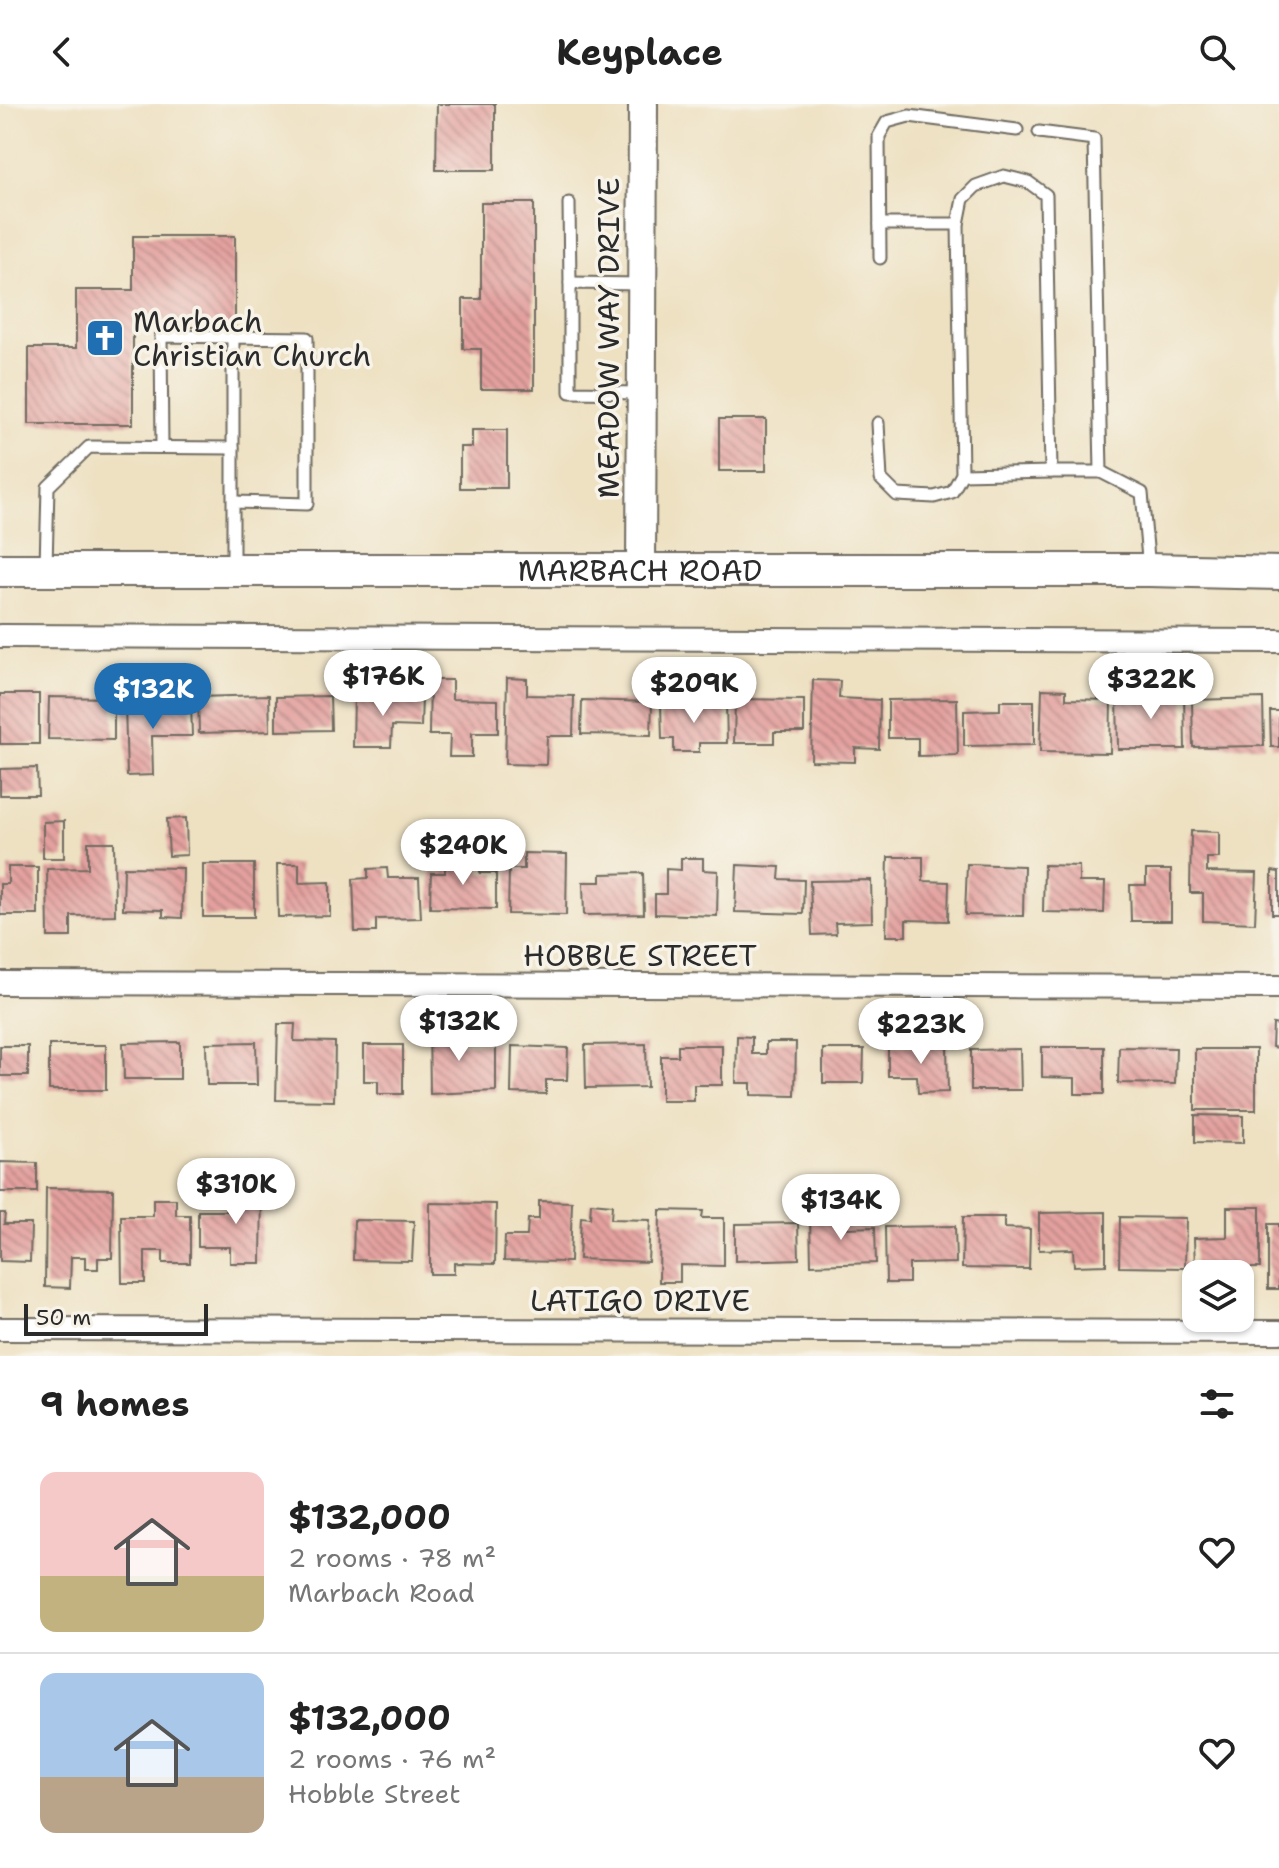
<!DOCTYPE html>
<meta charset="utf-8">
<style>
:root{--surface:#fff;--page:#f6f6f6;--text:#222;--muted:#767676;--line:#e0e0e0;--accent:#1f6fb2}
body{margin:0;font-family:"Shantell Sans",sans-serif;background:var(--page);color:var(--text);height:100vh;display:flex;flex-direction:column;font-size:30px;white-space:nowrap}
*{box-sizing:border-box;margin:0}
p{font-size:26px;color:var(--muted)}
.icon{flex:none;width:44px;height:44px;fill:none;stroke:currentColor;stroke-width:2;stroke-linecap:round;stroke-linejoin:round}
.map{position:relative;height:1252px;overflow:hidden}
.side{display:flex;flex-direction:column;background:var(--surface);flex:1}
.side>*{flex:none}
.buttons{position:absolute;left:1182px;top:1156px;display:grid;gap:16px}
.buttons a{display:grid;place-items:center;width:72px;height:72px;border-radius:16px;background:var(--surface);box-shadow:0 2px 6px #0004;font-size:40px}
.scale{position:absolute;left:24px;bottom:20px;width:184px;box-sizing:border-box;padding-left:8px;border:4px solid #2b2b2b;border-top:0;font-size:22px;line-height:28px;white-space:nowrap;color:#2b2b2b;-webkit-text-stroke:6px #f7f3e8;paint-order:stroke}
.price{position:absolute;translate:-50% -68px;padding:0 18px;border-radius:28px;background:#fff;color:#222;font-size:26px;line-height:52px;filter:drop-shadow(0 2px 4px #0008)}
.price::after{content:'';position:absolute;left:50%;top:48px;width:24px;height:18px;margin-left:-12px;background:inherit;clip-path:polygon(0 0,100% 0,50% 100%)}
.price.on{background:var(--accent);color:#fff}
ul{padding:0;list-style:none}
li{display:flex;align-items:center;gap:24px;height:200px;padding:0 40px}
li+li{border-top:2px solid var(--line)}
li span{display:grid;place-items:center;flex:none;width:224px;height:160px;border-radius:16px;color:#555}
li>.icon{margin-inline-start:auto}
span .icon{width:96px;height:96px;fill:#fffc;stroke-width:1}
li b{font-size:34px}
h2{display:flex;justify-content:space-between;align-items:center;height:96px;padding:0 40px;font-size:34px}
header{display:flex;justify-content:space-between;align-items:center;height:104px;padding:0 40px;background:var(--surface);font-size:36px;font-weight:700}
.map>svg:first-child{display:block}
.building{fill:url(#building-back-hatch)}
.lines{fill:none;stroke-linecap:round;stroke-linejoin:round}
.service-casing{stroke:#6f6b60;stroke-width:15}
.minor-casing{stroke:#6f6b60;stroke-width:26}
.tertiary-casing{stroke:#6f6b60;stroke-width:32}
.secondary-casing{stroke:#6f6b60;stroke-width:36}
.service{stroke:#fff;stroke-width:11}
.minor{stroke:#fff;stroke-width:22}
.tertiary{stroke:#fff;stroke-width:28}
.secondary{stroke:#fff;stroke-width:32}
.labels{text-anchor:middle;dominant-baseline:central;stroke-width:7;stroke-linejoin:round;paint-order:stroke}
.poi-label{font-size:30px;fill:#2b2b2b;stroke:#f7f3e8;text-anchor:start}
.street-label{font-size:30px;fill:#2b2b2b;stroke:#f7f3e8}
</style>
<header><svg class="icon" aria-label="back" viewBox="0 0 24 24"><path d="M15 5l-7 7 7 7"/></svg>Keyplace<svg class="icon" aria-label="search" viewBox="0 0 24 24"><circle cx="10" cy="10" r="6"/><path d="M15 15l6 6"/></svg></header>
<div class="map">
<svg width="1279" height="1252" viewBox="0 0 1279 1252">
<defs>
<pattern id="building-back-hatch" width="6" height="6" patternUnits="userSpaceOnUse" patternTransform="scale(2)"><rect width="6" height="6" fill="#e3a09e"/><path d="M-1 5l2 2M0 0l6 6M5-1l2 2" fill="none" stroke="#b88381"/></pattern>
</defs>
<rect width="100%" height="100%" fill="#f7f3e8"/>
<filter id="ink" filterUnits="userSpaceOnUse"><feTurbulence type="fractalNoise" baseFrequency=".0125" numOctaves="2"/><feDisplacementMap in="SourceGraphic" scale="16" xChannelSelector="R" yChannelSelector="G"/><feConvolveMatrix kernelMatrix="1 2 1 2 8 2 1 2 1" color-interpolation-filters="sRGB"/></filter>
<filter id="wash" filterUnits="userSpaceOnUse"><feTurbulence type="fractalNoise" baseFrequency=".006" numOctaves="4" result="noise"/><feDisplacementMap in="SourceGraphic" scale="32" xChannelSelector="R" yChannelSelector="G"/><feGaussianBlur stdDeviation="1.8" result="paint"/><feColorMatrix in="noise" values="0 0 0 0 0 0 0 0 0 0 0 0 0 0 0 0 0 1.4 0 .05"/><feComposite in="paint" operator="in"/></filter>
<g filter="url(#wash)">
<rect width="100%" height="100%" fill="#eee1c2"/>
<g id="blocks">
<g class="building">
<polygon points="437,0 495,0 495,66 436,66"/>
<polygon points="481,99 534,99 534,285 481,285 481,245 463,245 463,195 481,195"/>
<polygon points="133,132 235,132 235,223 133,223 133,320 29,320 29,244 76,244 76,186 133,186"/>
<rect x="719" y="315" width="47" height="52"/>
<polygon points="472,326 507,326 507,384 460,384 460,343 472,343"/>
<polygon points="507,574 527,575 527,591 574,592 573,632 547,632 546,661 505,660"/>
<polygon points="430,576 452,576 452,595 498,596 498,629 472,629 472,653 449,653 450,631 429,631"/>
<polygon points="813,576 840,577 839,594 880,596 879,645 855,644 855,658 811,657"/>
<polygon points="1042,585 1066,586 1066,595 1111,596 1110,649 1040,648"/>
<polygon points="1184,588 1185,645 1118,645 1117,589"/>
<rect x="0" y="590" width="39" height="50"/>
<polygon points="269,591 270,627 199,629 198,593"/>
<polygon points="354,591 422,593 421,623 392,622 391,643 353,643"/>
<polygon points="330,592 331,626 276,627 276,593"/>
<polygon points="49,593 114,594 114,636 48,635"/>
<polygon points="1263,594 1264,642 1193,643 1192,596"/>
<polygon points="735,595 804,596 804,628 774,628 774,639 734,639"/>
<polygon points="957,595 958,651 918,652 918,634 888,634 888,596"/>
<polygon points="582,596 652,598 651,631 581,630"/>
<polygon points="1000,597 1034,597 1034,641 964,642 964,607 1000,606"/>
<polygon points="191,598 192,632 152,632 153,671 127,672 125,600"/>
<polygon points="726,598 727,639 699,639 699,648 674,648 674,635 662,635 661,600"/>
<polygon points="1270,607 1279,607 1279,643 1271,643"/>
<polygon points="37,664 38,691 0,691 0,665"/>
<polygon points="186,714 187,751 169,752 167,715"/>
<polygon points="64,717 64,754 43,754 43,718"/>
<polygon points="1191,727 1219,728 1219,754 1207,754 1207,768 1257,769 1255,819 1203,817 1203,789 1190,789"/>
<polygon points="88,738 114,738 115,811 71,812 71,833 48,833 47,765 88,764"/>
<polygon points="524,749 567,750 566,811 508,810 509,765 524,765"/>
<polygon points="888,753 923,753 923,777 949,778 948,817 906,816 906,832 886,832"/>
<polygon points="681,754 703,754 703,766 718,767 717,812 655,810 655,790 666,790 666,765 681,766"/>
<polygon points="445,756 480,756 480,769 496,769 496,805 430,804 431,769 445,769"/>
<rect x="203" y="760" width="51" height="53"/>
<polygon points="277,760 299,760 299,779 330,778 330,812 278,813"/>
<polygon points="967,760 1024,762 1023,812 965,811"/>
<polygon points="737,761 780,763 779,775 804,776 803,810 735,808"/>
<polygon points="1044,761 1079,762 1079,778 1105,778 1104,809 1043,808"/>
<polygon points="8,763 38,763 38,811 0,811 0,780 8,780"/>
<polygon points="124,763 183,764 182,814 163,813 163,806 123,805"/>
<polygon points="387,764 388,774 419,774 421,814 376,815 376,828 355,828 353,775 368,774 368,765"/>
<polygon points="1146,766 1171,766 1171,817 1131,817 1130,781 1146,781"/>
<polygon points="1272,767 1279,768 1279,810 1272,810"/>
<polygon points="643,769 644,810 584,811 583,778 601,778 601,770"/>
<polygon points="871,776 872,818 835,819 836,830 812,831 810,777"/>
<polygon points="429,916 452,916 453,940 496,939 496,987 430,990"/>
<polygon points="278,920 295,920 294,937 335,938 334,997 276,996"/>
<polygon points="1273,920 1279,921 1279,944 1272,943"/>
<polygon points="737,932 752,933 752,950 766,950 766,938 796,938 795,992 751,991 751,979 736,979"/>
<polygon points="180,938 180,975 124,975 123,939"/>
<polygon points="256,938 257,981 207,981 206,939"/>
<polygon points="646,940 647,983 586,984 585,941"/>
<rect x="49" y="941" width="57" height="45"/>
<polygon points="364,941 403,941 403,990 378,990 378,977 364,977"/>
<polygon points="678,941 722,941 722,981 694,981 694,997 661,997 661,952 678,952"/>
<polygon points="947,941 948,988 918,989 917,972 888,972 888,942"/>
<rect x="0" y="942" width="28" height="30"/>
<polygon points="512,942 568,944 567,976 546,976 546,990 511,989"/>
<polygon points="1042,943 1104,943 1104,990 1075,990 1075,974 1042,973"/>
<polygon points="1119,943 1176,944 1175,980 1118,979"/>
<polygon points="823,945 864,945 863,979 823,979"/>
<polygon points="1020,945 1021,986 971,986 971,946"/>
<rect x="1195" y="945" width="61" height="61"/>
<polygon points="1195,1011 1243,1012 1243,1039 1195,1038"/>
<polygon points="0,1058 37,1059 37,1088 0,1088"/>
<polygon points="240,1078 262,1079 261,1159 230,1159 230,1143 198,1143 198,1107 229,1107 229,1095 240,1095"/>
<polygon points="46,1084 113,1085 112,1154 98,1154 98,1165 85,1165 85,1153 71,1153 70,1184 45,1183"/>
<polygon points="153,1095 176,1095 176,1111 190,1111 190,1159 163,1159 163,1147 145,1147 145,1179 122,1179 121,1112 153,1112"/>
<polygon points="539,1097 572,1098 570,1158 504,1157 505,1132 527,1132 528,1115 539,1115"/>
<polygon points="430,1099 496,1100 495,1160 454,1159 454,1170 430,1170"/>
<polygon points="591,1099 612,1101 611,1115 650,1116 648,1158 579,1155 581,1113 590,1114"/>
<polygon points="1227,1103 1260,1103 1260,1164 1195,1164 1194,1134 1227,1133"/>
<polygon points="660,1106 703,1107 702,1114 724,1114 724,1162 680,1161 680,1178 659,1178"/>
<polygon points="1106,1108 1106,1161 1074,1162 1073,1145 1039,1146 1039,1109"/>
<polygon points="0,1109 5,1109 4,1120 31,1120 30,1158 0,1157"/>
<polygon points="847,1111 847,1124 875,1123 876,1159 811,1161 810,1112"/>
<polygon points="963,1113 1004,1113 1004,1124 1030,1125 1029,1165 962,1164"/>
<polygon points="1120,1113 1186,1114 1185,1164 1119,1163"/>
<polygon points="354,1116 414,1117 412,1157 353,1156"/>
<polygon points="798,1119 799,1155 735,1157 735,1120"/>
<rect x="1268" y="1120" width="11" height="65"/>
<polygon points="955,1122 956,1159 909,1160 909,1179 886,1179 885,1123"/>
</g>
</g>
</g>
<g filter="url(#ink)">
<use href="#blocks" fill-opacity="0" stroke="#6f6b60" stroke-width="2"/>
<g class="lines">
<g class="service-casing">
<g id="service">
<polyline points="1039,28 1094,35 1101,368"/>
<polyline points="569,99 570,179"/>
<polyline points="880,120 958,120"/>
<polyline points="880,154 879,32 887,18 909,12 1017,26"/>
<polyline points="641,289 570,288 570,179 642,180"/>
<polyline points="878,319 881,375 897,391 934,393 952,388 962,370 958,120 963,95 976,82 1004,72 1028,78 1046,91 1051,368 1101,368 1142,389 1149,465"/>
<polyline points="162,343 161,232 233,233"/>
<polyline points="962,370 1051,368"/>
<polyline points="233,398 307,400 307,234 233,233 233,462"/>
<polyline points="46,462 48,383 89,343 233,344"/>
</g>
</g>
<g class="minor-casing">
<g id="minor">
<polyline points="0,532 1279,537"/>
<polyline points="0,879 1279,883"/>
<polyline points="0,1225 1279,1228"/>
</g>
</g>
<g class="tertiary-casing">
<polyline id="tertiary" points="641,468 643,0"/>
</g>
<g class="secondary-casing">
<g id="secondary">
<path id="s1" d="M0 466H1149L1279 469"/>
</g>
</g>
<use href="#service" class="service"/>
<use href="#minor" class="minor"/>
<use href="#tertiary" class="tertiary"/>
<use href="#secondary" class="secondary"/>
</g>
</g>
<defs>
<g id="church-square" transform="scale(2)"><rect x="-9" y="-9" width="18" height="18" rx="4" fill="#1f6fb2" stroke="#f7f3e8"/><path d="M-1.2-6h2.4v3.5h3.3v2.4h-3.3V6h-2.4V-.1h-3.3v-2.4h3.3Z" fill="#fff"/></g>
</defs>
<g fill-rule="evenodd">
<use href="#church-square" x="105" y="234"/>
</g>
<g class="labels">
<g class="poi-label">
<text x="133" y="217">Marbach<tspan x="133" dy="34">Christian Church</tspan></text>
</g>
<g class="street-label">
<text transform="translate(608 234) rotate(-90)">MEADOW WAY DRIVE</text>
<text stroke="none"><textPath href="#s1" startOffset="640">MARBACH ROAD</textPath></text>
<text x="640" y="851">HOBBLE STREET</text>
<text x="640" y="1196">LATIGO DRIVE</text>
</g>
</g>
</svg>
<div class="buttons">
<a><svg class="icon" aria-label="layers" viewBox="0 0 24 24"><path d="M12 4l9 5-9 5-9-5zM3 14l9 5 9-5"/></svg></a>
</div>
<div class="scale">50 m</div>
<b class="price" style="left:383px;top:614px">$176K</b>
<b class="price" style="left:1151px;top:617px">$322K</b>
<b class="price" style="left:694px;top:621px">$209K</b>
<b class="price on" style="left:153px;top:627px">$132K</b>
<b class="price" style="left:463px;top:783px">$240K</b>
<b class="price" style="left:459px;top:959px">$132K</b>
<b class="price" style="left:921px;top:962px">$223K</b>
<b class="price" style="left:236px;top:1122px">$310K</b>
<b class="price" style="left:841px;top:1138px">$134K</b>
</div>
<section class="side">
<h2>9 homes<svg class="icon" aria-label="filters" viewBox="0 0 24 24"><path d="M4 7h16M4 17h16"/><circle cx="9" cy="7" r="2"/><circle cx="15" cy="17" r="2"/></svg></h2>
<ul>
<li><span style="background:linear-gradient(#f6c9c9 65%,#c2b280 0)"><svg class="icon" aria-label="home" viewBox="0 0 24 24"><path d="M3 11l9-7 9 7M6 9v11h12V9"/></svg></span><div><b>$132,000</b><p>2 rooms · 78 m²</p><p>Marbach Road</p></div><svg class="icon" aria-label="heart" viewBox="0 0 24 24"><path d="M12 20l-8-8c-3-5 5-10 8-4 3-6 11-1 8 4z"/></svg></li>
<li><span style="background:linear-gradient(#a9c7e8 65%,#b9a48a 0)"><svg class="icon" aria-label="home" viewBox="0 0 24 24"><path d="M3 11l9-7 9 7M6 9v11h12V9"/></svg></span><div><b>$132,000</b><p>2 rooms · 76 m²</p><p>Hobble Street</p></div><svg class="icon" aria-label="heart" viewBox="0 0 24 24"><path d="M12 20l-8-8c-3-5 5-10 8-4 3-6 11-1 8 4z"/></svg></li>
</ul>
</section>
